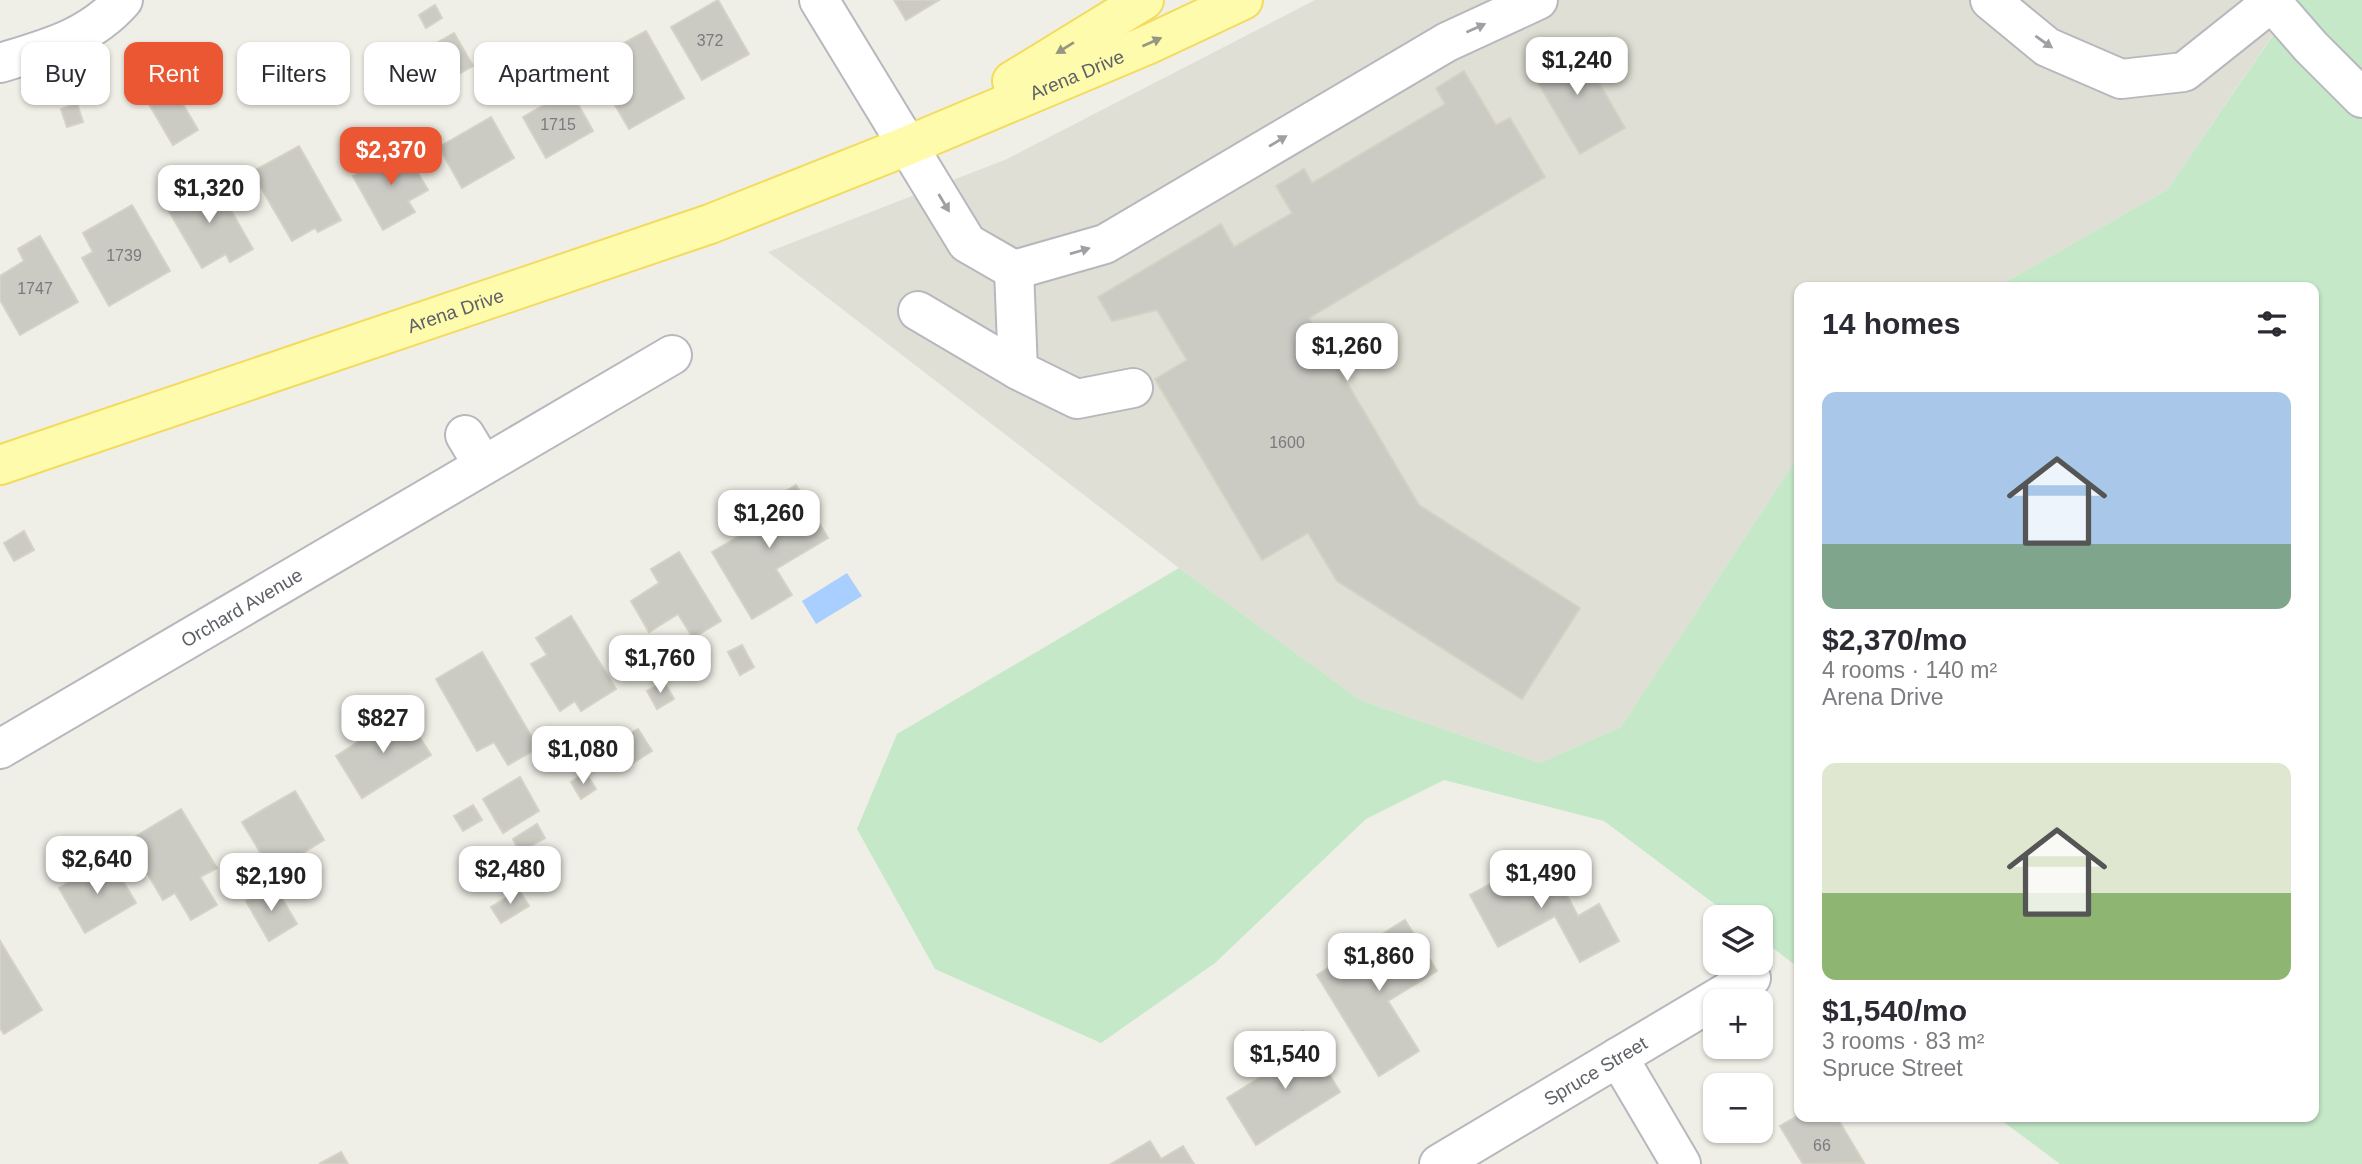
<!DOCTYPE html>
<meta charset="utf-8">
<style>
:root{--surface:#fff;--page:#f7f7f7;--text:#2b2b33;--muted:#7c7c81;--accent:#eb5732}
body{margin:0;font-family:Helvetica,sans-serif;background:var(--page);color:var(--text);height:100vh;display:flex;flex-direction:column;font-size:26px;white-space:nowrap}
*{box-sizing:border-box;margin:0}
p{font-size:23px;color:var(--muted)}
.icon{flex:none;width:38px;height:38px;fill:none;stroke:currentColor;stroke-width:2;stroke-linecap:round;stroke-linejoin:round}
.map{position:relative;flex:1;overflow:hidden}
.drawer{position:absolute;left:1794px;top:282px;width:525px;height:840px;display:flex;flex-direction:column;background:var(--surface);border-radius:14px;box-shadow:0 2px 5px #0004}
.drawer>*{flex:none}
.top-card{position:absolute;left:21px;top:42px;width:665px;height:63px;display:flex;gap:14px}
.controls{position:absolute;left:1703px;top:905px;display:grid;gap:14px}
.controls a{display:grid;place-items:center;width:70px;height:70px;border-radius:14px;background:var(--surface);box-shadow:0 2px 5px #0004;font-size:35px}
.price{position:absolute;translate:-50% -60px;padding:0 16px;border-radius:14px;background:#fff;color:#222;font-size:23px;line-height:46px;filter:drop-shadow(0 2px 4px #0008)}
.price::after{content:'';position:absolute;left:50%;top:42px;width:21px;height:16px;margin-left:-10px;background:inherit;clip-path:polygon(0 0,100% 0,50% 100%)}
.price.current{background:var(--accent);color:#fff}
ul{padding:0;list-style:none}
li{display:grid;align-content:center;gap:14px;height:371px;padding:0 28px}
li span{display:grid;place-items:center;height:217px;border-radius:14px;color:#555}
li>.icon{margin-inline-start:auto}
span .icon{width:126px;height:126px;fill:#fffc;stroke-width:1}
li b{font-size:30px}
h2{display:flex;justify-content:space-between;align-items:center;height:84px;padding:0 28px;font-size:30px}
.pill{padding:0 24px;border-radius:14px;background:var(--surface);box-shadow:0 2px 5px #0004;font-size:24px;line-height:63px}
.pill.current{background:var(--accent);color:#fff}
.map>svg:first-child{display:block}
.education{fill:#e0dfd5}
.green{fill:#c4e8c8}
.water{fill:#a8cfff}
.building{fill:#cbcac3;stroke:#d5d2c5;stroke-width:2}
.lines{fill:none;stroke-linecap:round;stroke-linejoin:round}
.minor-casing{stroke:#b7b8bd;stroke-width:42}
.major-casing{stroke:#f3db5e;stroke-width:42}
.minor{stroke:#fff;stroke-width:38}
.major{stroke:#fffbad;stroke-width:38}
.oneway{fill:#9ea0a4}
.oneway2{fill:#969780}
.labels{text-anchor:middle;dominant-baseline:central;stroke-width:5;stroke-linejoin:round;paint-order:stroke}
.number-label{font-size:16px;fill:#797b7e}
.street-label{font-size:19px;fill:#5e6167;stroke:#fff}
</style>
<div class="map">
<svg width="2362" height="1164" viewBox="0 0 2362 1164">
<rect width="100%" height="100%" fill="#f0efe7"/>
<polygon class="education" points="1315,0 2242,0 2274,33 2167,190 1997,287 1799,287 1799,455 1621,727 1540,763 1360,700 1179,568 768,252 1007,159"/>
<g class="green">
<polygon points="2297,0 2362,0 2362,1164 2060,1164 1997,1117 2314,1116 2314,287 1997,287 2167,190"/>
<polygon points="1799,455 1799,968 1761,939 1760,917 1732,917 1604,821 1444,780 1366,819 1215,963 1101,1043 935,969 857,829 897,734 1179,568 1360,700 1540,763 1621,727"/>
</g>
<polygon class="water" points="847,573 862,596 816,624 802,601"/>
<g class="building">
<polygon points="718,0 749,54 702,80 671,27"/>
<polygon points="894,0 939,0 906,20"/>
<polygon points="435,5 442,18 426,28 419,15"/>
<polygon points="646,31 684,98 629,129 607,91 628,79 611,50"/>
<polygon points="454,33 473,66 452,78 433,45"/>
<polygon points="1574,39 1625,128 1580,154 1528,66"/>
<polygon points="1464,71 1496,125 1510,118 1545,177 1309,318 1419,505 1580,608 1522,699 1337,581 1308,533 1262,560 1155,379 1187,360 1157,310 1112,321 1098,297 1221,224 1234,247 1292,213 1276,186 1304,169 1312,183 1445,104 1436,88"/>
<polygon points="174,89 198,130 173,145 149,104"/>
<polygon points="570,90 593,131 546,158 523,117"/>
<polygon points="77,103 83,122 67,127 61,109"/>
<polygon points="491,117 514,158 462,188 439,147"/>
<polygon points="299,146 341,220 318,232 315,228 292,241 252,172"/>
<polygon points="403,147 428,190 408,201 415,212 383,230 353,176"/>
<polygon points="213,179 253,249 230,262 226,254 202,268 166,206"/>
<polygon points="132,205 170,271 109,306 82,258 93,252 83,233"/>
<polygon points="40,236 78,302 20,335 0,300 0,276 24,261 18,249"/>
<polygon points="796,485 828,538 776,569 792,595 752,619 712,552 748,531 741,518"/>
<polygon points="24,531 34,550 14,561 4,543"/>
<polygon points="679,552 721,621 693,638 678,614 649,632 631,601 659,583 651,569"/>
<polygon points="571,616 616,689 581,711 575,701 560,711 531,664 547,655 536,638"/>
<polygon points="742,645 754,667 740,675 728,652"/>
<polygon points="482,652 538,748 508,765 494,742 477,751 436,679"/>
<polygon points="664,682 674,699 657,709 647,691"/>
<polygon points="404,713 431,755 362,798 336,756"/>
<polygon points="638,729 652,751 633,763 619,740"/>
<polygon points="585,772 596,789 581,799 571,782"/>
<polygon points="520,777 539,811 503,833 483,799"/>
<polygon points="295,791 324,840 272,872 242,822"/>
<polygon points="473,805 482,820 463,831 454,816"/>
<polygon points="181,809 217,868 200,877 217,905 191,920 175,893 163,900 128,841"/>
<polygon points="537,824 545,838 520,852 513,839"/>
<polygon points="1545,855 1578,916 1599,904 1619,941 1580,962 1555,916 1498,947 1470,895"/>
<polygon points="109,858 136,903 85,933 59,888"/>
<polygon points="274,885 297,924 269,941 246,901"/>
<polygon points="519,890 529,906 501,923 491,907"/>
<polygon points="1405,920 1437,971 1388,1001 1419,1051 1379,1076 1317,975"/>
<polygon points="0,941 42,1010 4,1034 0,1028"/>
<polygon points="1303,1031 1340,1092 1256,1145 1227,1098 1287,1061 1277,1046"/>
<polygon points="1799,1115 1836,1116 1864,1163 1803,1164 1780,1126"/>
<polygon points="1150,1141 1161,1159 1183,1146 1194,1164 1111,1164"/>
<polygon points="341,1152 348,1164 319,1164"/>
</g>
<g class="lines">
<g class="minor-casing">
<g id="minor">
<polyline points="819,0 967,243 1014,270 1105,244 1447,42 1538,0"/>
<polyline points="1990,0 2047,47 2121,79 2184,72 2272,2"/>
<polyline points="2270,0 2311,47 2362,98"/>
<path d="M0 63C46 49 90 38 123 0"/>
<polyline points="1014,270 1018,370 1077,399 1133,388"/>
<polyline points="918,311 1018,370"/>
<polyline points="465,435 483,465"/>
<path id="s1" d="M0 749 672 355"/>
<polyline points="1618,1057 1681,1164"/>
<path id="s2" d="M1439 1164 1751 978"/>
</g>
</g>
<g class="major-casing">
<g id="major">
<polyline points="1012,81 1144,0"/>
<path id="s3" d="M0 465 710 224 909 145 1147 45 1243 0"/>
</g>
</g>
<use href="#minor" class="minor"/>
<use href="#major" class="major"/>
</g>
<defs><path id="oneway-solid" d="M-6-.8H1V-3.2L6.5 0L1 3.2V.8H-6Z" transform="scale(1.75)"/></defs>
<g class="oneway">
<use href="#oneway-solid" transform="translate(1476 28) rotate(-24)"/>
<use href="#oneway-solid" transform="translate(2044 42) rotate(35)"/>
<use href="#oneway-solid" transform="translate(1278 141) rotate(-31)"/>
<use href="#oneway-solid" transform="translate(944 203) rotate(59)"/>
<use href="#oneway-solid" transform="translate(1080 251) rotate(-16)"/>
</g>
<g class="oneway2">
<use href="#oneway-solid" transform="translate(1152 42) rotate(-24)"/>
<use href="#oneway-solid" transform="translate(1065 48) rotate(148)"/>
</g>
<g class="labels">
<g class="number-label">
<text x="710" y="40">372</text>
<text x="558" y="124">1715</text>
<text x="124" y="255">1739</text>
<text x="35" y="288">1747</text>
<text x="1287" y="442">1600</text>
<text x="1822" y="1145">66</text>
</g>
<g class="street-label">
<text stroke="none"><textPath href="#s3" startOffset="1146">Arena Drive</textPath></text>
<text stroke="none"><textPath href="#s3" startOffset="481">Arena Drive</textPath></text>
<text stroke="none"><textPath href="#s1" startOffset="280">Orchard Avenue</textPath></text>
<text stroke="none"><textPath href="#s2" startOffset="182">Spruce Street</textPath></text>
</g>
</g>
</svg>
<div class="controls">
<a><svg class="icon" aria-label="layers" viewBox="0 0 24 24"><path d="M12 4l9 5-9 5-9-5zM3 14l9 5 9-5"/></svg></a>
<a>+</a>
<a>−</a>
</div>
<b class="price" style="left:1577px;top:97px">$1,240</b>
<b class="price current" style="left:391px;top:187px">$2,370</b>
<b class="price" style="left:209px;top:225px">$1,320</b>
<b class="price" style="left:1347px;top:383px">$1,260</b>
<b class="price" style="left:769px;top:550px">$1,260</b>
<b class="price" style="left:660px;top:695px">$1,760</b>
<b class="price" style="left:383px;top:755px">$827</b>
<b class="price" style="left:583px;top:786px">$1,080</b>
<b class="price" style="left:97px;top:896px">$2,640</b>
<b class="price" style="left:510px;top:906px">$2,480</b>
<b class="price" style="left:1541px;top:910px">$1,490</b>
<b class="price" style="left:271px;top:913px">$2,190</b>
<b class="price" style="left:1379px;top:993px">$1,860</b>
<b class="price" style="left:1285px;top:1091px">$1,540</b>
<div class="top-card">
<a class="pill">Buy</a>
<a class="pill current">Rent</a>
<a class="pill">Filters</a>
<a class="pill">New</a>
<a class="pill">Apartment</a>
</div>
<section class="drawer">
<h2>14 homes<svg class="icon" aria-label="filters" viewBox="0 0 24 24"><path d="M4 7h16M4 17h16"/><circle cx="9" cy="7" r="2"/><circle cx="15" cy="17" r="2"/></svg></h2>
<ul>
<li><span style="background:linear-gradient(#a9c7e8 70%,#7fa58c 0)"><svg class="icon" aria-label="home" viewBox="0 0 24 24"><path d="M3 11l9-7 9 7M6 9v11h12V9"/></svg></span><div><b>$2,370/mo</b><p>4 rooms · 140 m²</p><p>Arena Drive</p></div></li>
<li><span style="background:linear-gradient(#dfe7d0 60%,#8fb573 0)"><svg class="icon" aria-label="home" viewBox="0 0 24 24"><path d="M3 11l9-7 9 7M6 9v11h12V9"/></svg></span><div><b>$1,540/mo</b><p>3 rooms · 83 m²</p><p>Spruce Street</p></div></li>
</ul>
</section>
</div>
